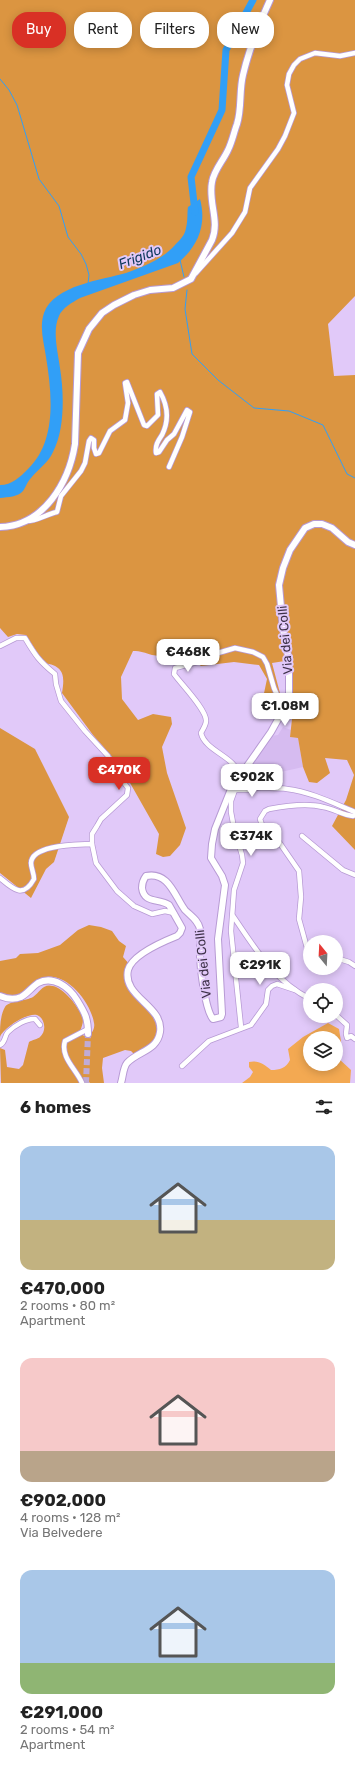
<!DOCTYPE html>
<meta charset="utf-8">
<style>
:root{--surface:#fff;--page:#f2f2f2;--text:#222;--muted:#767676;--accent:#d93025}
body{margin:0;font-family:Rubik,sans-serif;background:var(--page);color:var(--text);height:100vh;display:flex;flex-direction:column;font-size:15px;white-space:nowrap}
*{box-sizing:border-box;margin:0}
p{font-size:13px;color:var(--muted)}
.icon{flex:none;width:22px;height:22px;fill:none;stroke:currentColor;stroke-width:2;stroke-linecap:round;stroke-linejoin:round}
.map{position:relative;height:1083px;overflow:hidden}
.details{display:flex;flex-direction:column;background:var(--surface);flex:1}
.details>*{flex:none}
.top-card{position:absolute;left:12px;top:12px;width:331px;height:36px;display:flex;gap:8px}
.needle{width:26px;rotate:342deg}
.buttons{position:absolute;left:303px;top:935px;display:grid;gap:8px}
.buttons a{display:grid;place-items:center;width:40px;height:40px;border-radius:50%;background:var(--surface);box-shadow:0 2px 10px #0003;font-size:20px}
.price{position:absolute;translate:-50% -34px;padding:0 9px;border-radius:8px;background:#fff;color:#222;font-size:13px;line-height:26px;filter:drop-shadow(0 1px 2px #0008)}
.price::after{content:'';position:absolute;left:50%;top:24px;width:12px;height:9px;margin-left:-6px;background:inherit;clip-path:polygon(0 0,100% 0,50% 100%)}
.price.on{background:var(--accent);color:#fff}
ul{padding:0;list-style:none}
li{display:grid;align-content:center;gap:8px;height:212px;padding:0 20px}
li span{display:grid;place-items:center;height:124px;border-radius:12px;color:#555}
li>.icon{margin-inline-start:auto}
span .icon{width:72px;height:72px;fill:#fffc;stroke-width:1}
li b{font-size:17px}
h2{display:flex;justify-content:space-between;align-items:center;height:48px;padding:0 20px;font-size:17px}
.chip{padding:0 14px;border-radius:16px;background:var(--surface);box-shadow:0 2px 10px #0003;font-size:14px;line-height:36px}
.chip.on{background:var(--accent);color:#fff}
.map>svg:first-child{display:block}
.built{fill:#d6bbf0}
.green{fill:#f3a952;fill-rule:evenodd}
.forest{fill:#db9541}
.water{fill:#319ff7}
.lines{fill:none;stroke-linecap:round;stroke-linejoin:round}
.stream{stroke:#319ff7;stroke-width:1}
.river{stroke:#319ff7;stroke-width:7}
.secondary-tunnel{stroke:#c0abd6;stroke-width:6;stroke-dasharray:6 3;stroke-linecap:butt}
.street-casing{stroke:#b79ad4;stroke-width:6}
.secondary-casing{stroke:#b79ad4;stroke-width:8}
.street{stroke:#fff;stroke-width:4.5}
.secondary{stroke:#fff;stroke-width:6}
.labels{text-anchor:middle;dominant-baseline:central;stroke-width:4;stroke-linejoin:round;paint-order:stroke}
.street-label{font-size:13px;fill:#3e3149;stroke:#e1c9f9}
.water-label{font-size:14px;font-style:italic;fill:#103a5d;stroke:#e1c9f9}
</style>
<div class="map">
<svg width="355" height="1083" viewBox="0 0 355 1083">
<rect width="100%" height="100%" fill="#e1c9f9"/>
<polygon class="built" points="283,727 291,730 290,737 298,738 303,767 281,772 279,775 279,784 263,783 263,777 254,775 251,765 271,736 278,735"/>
<path class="green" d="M328 1023 339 1029 341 1041 338 1058 351 1070 350 1083H242L250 1077 253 1072 249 1067V1062C258 1060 264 1064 271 1070 280 1070 286 1068 290 1060L288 1049 303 1037ZM310 1038H336V1064H310Z"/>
<g class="forest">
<path d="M0 0H355V296L328 324 334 376 355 375V850L332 826 346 800 354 775 347 760 325 758 330 773 317 783 309 782 303 767 298 738 290 737 292 719 286 712 293 694 291 660 272 663 281 697C275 701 273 707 264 703L263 698 267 679 259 665 234 662 201 666 195 661 182 662C166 650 167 658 152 655 145 653 141 651 133 651L121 677 122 699 138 720 153 714 171 717 172 724 162 747 167 773 186 828 180 845 170 856 163 857 156 854 159 834 121 767 93 735 62 693C65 675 64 666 44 663L26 635 17 634 8 637 0 628Z"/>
<polygon points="0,728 35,749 69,817 54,862 46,869 31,898 0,873"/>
<path d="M89 925 101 927 112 931 119 941 126 946 123 957 130 965 128 981 157 1021C160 1039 149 1046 135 1055L131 1051 125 1050 103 1058 102 1068 104 1083H90L87 1080 83 1081 81 1083H1L0 1048 5 1050 7 1067 19 1069 23 1065 29 1042C32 1040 38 1039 40 1037 47 1031 45 1018 37 1015 28 1012 3 1028 0 1037 0 1027 0 1016 5 1007 8 1001 26 1001 33 997 40 992 43 983 53 986 64 988 81 1009 83 1020 83 1024 81 1028 80 1032L84 1036 91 1034C93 1031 95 1027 94 1023 91 1003 68 974 47 977 28 980 25 1004 0 993V961L16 958 20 954 38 953 60 945 78 930Z"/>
</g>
<path class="water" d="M200 199C207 225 198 246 178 263L80 298C73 302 62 308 59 316 52 331 58 352 60 368 64 393 65 429 53 452 48 463 38 469 31 478 27 482 26 487 23 491 18 497 8 497 0 498V485C12 485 20 477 28 469 57 441 52 394 46 357 44 342 39 328 44 313 54 285 102 280 126 273 143 267 163 259 175 245 180 240 185 235 186 228 188 221 187 213 188 207Z"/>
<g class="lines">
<g class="stream">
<polyline points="0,79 9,90 17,105 39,179 59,206 68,237 81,254 86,264 89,275 88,284"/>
<polyline points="180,260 184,277"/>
<polyline points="187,290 185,309 192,354 218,380 254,408 289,411 323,425 347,474 355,478"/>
</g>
<polyline class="river" points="195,212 191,177 222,110 226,50 253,0"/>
<polyline class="secondary-tunnel" points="86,1083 88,1034"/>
<g class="street-casing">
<g id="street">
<polyline points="196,273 232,233 245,212 250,188 278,149 285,136 294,113 287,85 289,74 294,65 300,59 315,53 340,56 355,53"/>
<path d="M26 521C35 522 47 514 57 512L61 496 81 471 85 463 89 441 91 438 94 440V448L96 454 99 453 110 431 125 420 128 403 125 383 127 382 144 425 147 426 158 415 157 394 160 392C168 406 169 421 162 435 158 441 155 445 156 453L159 452 167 440 174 434 187 410 190 412 182 437 169 467"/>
<path d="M0 646 16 638H25C35 655 39 661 55 674L56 684 61 701 85 731 108 756 115 771 128 788 127 795 101 819 97 826 92 834V844L96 863 117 891 134 906 152 914 165 911 174 913"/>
<path d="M240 775C238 772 236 767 233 764 224 754 204 747 201 733 203 729 206 725 206 721 207 710 181 684 174 674L175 668 201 661 211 655 235 648 253 652 263 657 267 664 274 688 284 711"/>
<path d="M235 783C250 790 271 787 287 789 311 792 333 803 355 812"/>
<polyline points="302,836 343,870 355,875"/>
<path d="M0 878C13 889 23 899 34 879 34 873 31 868 31 863 32 844 79 845 92 844"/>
<path d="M233 916C255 948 274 981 310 999"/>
<path d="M310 955 307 948 299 919 301 897 299 871 279 842 263 828 260 819 265 811 269 809C285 806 307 803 323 807 334 809 343 815 353 816L355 815"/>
<polyline points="336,958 349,962 355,966"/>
<polyline points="336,1015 347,1025 346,1034 347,1038 351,1036 355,1039"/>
<polyline points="241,1027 231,931 234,890 243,863 242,855 234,828 231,812 231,801 235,790 251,790 252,786"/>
<path d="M0 1045C6 1042 4 1036 8 1032 14 1026 27 1018 35 1019L40 1025"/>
<polyline points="182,1066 209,1041 251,1025 266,1004 268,990 272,986 277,984 295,990"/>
<path d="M82 1083C76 1069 60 1057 65 1041L88 1029"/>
</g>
</g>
<g class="secondary-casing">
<g id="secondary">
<path d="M0 527C44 526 69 482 75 444L78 353 89 329 102 313 114 305 134 295 150 290 173 288 191 279 212 240C220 221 208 202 212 182 214 170 223 161 228 150 232 142 234 132 237 124 242 108 239 91 243 75 249 49 259 24 270 0"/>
<path d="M0 996C7 999 14 1000 21 997 27 994 32 987 38 983 53 975 69 987 77 1000 85 1013 88 1018 88 1034"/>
<path d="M121 1083C123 1077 123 1068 127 1063 138 1051 157 1051 160 1032 164 1006 122 997 128 970 132 955 162 942 177 936L180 933 182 928 169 905C159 898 144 904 142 888 142 883 143 880 146 876 169 871 175 897 185 910 191 916 198 920 200 929 203 937 199 945 200 953 200 966 205 1010 213 1019L221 1017 222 1014 218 939 225 885 222 876 211 858 212 844 215 829 231 789 271 732 286 705 289 693V661L283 629 279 585 283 568 290 550 305 528 314 524H322L332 528 348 542 355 545"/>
</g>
</g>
<use href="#street" class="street"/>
<use href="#secondary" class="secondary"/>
</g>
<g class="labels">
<g class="street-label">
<text transform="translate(285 640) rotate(-95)">Via dei Colli</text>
<text transform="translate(203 964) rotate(-96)">Via dei Colli</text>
</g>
<g class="water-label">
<text transform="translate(140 257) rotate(-21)">Frigido</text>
</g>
</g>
</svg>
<div class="buttons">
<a><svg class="needle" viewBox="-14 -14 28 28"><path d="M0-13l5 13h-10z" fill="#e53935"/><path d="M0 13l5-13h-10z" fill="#767676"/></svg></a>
<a><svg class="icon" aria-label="locate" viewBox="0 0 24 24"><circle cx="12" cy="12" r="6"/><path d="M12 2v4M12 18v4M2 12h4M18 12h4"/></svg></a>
<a><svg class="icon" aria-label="layers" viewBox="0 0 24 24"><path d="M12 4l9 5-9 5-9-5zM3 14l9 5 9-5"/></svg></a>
</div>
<b class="price" style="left:188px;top:673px">€468K</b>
<b class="price" style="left:285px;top:727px">€1.08M</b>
<b class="price on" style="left:119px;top:791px">€470K</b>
<b class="price" style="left:252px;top:798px">€902K</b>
<b class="price" style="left:251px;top:857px">€374K</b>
<b class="price" style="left:260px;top:986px">€291K</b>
<div class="top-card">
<a class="chip on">Buy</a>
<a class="chip">Rent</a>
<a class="chip">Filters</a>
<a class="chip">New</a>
</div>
</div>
<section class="details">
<h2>6 homes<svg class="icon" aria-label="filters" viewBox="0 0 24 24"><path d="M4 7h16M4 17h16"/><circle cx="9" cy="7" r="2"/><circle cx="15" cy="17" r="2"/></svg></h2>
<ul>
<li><span style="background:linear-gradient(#a9c7e8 60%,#c2b280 0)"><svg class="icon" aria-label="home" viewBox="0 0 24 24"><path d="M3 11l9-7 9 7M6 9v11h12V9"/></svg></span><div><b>€470,000</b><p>2 rooms · 80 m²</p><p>Apartment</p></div></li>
<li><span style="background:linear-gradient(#f6c9c9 75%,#b9a48a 0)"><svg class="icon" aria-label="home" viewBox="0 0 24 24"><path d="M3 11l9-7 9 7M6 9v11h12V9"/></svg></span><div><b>€902,000</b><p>4 rooms · 128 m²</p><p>Via Belvedere</p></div></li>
<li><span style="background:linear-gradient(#a9c7e8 75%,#8fb573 0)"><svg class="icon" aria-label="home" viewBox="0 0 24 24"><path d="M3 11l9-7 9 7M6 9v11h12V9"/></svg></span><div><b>€291,000</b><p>2 rooms · 54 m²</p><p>Apartment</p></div></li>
</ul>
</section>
